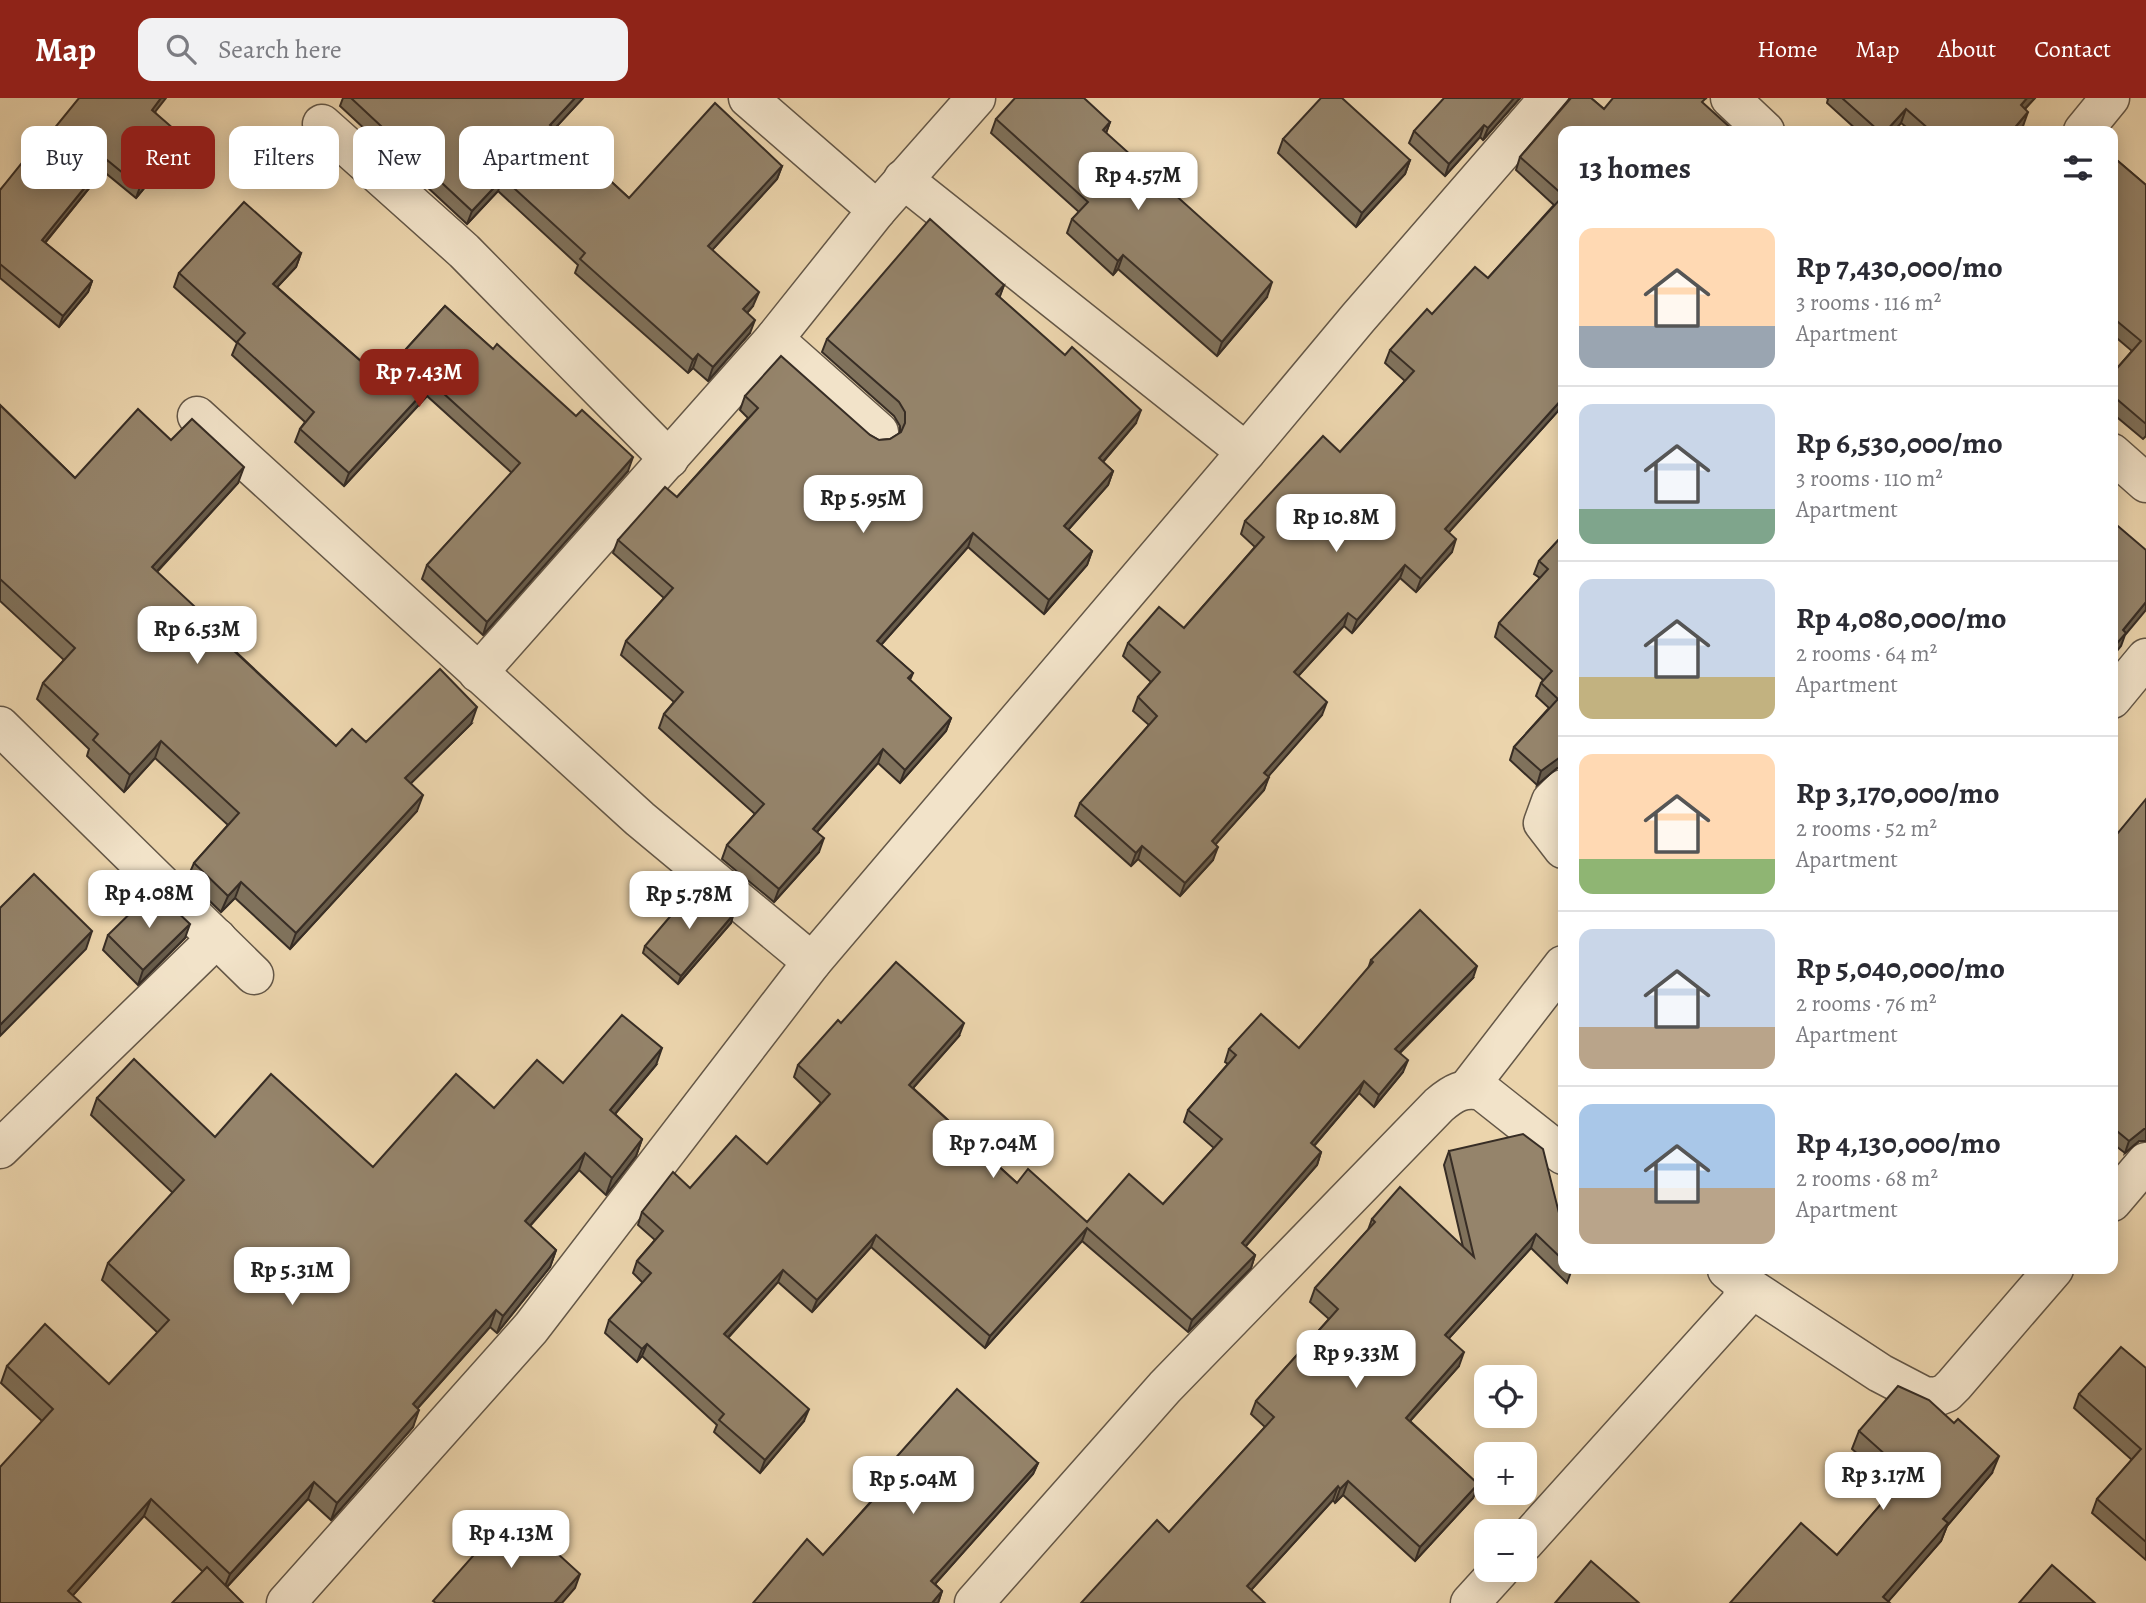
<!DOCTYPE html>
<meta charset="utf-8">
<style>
:root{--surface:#fff;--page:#f2f2f3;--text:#2b2b33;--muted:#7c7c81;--line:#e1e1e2;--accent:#8f2418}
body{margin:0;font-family:Alegreya,serif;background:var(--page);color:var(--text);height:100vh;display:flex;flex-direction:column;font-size:26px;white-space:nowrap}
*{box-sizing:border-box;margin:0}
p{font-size:23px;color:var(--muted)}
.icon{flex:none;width:38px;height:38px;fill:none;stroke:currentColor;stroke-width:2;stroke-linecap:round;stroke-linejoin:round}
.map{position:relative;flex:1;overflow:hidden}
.drawer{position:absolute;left:1558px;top:28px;width:560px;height:1148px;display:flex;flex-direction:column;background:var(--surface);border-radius:14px;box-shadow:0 4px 18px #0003}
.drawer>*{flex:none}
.top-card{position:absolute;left:21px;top:28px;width:665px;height:63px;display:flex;gap:14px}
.tools{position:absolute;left:1474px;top:1267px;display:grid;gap:14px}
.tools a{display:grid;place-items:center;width:63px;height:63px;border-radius:14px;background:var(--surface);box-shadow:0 4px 18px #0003;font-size:35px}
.price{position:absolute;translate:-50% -60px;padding:0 16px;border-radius:14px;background:#fff;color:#222;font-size:23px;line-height:46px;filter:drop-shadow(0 2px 4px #0008)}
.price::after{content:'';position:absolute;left:50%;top:42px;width:21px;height:16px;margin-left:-10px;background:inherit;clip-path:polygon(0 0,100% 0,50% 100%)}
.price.on{background:var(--accent);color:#fff}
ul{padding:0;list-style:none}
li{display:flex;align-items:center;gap:21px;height:175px;padding:0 21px}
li+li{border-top:2px solid var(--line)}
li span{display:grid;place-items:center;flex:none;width:196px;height:140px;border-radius:14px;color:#555}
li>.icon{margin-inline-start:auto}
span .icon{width:84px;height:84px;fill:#fffc;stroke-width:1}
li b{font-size:30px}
h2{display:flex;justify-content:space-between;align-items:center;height:84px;padding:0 21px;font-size:30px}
.tag{padding:0 24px;border-radius:14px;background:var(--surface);box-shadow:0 4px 18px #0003;font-size:24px;line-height:63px}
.tag.on{background:var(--accent);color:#fff}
header{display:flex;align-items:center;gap:42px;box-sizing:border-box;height:98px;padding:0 35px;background:var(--accent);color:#fff}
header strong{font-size:33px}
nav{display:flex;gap:38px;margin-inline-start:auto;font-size:24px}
.search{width:490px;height:63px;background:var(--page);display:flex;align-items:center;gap:18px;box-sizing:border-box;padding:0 24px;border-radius:14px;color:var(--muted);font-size:26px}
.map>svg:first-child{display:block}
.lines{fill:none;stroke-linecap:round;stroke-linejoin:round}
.street-casing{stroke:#645747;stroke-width:41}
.street{stroke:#f2e3c9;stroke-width:38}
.wall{fill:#80725c;stroke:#372d25;stroke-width:2}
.shaded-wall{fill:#685c4b;stroke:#372d25;stroke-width:2}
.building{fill:#95846b;stroke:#372d25;stroke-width:2}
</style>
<header>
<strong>Map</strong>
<div class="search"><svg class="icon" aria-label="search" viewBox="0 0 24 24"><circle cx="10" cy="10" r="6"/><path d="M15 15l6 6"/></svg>Search here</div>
<nav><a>Home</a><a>Map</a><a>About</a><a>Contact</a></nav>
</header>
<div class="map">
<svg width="2146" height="1505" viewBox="0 0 2146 1505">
<rect width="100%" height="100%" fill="#ebd4ac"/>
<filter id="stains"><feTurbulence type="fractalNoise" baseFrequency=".00286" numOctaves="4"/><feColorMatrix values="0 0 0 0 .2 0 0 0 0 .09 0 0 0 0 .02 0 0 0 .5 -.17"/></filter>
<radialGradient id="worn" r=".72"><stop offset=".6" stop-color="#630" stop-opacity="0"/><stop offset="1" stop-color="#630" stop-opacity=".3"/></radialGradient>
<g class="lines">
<g class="street-casing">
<g id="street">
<polyline points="748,0 877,112"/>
<polyline points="1730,0 1765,33"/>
<polyline points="322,26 464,153 669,361"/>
<polyline points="2083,33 2110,0"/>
<polyline points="903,81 1246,354"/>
<polyline points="774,241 879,334"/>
<polyline points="197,318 640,721 812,864"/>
<polyline points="2112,355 2146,385"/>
<polyline points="478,575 774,241 877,112 976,0"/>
<polyline points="2112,601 2146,560"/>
<polyline points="0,628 254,877"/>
<polyline points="1563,691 1551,703 1543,725 1563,751"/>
<polyline points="1468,990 1563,867"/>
<polyline points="0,1051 217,840"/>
<polyline points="2112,1104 2146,1064"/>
<polyline points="1743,1185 1880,1275 1924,1298 1936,1299 1946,1295 1954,1287 2054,1171"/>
<polyline points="1524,1445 1742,1203 1743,1185 1727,1172"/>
<polyline points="286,1505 531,1230 812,864 1246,354 1358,220 1549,0"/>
<path d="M974 1505 1165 1289 1439 1007C1453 995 1463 989 1482 993L1563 1057"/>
<polyline points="1470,1505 1500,1472"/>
</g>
</g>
<use href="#street" class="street"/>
</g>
<g class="wall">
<polygon points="343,0 583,0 554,31 629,100 782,68 777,81 712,152 753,208 747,215 750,235 708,283 693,270 688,275 575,175 578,167 498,93 467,126 340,8"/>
<polygon points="1520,0 1483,42 1480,39 1445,78 1409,45 1414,33"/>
<polygon points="1570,0 1591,0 1604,11 1707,0 1563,33 1563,317 1558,313 1449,434 1452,454 1416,494 1400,480 1352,535 1344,528 1298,578 1322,617 1268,678 1264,692 1215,746 1213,762 1180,798 1138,761 1131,768 1075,718 1080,705 1149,627 1133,613 1138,599 1151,584 1123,558 1128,545 1184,530 1255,449 1241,436 1245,423 1340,354 1405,283 1385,265 1390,252 1432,216 1488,180 1554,107 1516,72 1520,59"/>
<polygon points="1827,0 2035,0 2025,11 2023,28 2019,33 1911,33 1901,25 1894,33 1858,33 1827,5 1828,1"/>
<polygon points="155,14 178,49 136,100 103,73 45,145 92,183 88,194 59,229 0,180 0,92 36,53"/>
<polygon points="996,21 1110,24 1106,35 1267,199 1217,258 1118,171 1113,177 1067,135 1072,121 1079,114 991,35"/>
<polygon points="1283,41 1410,62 1405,76 1356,129 1278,55"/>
<polygon points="2112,58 2146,87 2146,338 2143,341 2112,315 2112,276 2132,253 2112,236"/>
<polygon points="301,155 296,169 277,189 380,280 445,208 628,373 483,537 422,481 427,467 512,375 427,298 344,388 295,344 300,331 305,324 232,257 237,245 174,189 179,175"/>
<polygon points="1004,187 999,199 1136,325 1103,364 1113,373 1108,387 1068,432 1092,453 1087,467 1044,516 968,449 881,547 913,575 910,582 951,620 946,633 900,685 878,665 817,734 819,754 774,804 722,761 727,747 755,716 659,630 664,616 674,604 621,557 626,543 664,500 613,455 618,442 677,399 748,320 740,312 745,298 870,337 879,342 890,341 900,335 900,328 894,318 822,254 827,241"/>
<polygon points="0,307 75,380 171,342 238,385 157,474 234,552 336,648 471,626 411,685 417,713 290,851 235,800 221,814 187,781 194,765 228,727 155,660 124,694 87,658 89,651 37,601 43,585 64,562 0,503"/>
<polygon points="1563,437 1557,670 1537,687 1510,662 1514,649 1549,610 1536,598 1541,585 1543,582 1495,539 1499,525 1540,480 1534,476 1539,463"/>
<polygon points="2112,742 2139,1043 2125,1055 2112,1045"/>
<polygon points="733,817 731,825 678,886 643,855 645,848"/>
<polygon points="108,837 185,840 138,887 103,852"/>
<polygon points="1371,862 1473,880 1400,955 1403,974 1374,1009 1359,995 1314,1048 1321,1054 1317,1067 1245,1149 1255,1157 1251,1170 1188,1234 1082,1143 985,1250 871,1149 812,1214 778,1184 728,1240 804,1323 760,1375 714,1334 717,1327 642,1258 637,1264 605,1235 609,1222 643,1185 633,1175 637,1163 655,1142 638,1127 642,1114 690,1090 767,1066 821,1005 794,979 798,967 841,925 959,938 913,990 1017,1085 1087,1124 1163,1106 1214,1050 1184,1024 1188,1012 1228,966 1225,964 1229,951 1299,950 1368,871"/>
<polygon points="656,967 615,1016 642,1041 636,1058 606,1097 579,1072 530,1128 556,1152 550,1169 497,1235 490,1229 417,1311 413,1329 331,1422 308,1401 227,1489 203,1474 144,1418 73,1497 0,1505 42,1323 1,1285 7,1268 109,1286 158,1235 102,1182 108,1165 173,1095 91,1017 97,1000 215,1039 373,1069 494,1010 563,985"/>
<polygon points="1449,1053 1563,1131 1563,1171 1572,1171 1567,1185 1531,1150 1449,1240 1459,1268 1410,1323 1478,1386 1473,1400 1415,1463 1343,1397 1335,1405 1333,1402 1251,1492 1169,1434 1265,1329 1251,1316 1256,1303 1329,1221 1310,1204 1315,1190 1368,1132 1372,1121 1463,1149 1444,1067"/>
<polygon points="2146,1270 2146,1462 2092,1415 2097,1401 2132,1362 2074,1310 2079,1296"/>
<polygon points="1859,1333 1992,1375 1947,1428 1941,1443 1888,1503 1837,1457 1896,1389 1852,1351"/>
<polygon points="892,1364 1038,1365 1033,1376 935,1486 942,1493 938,1505 823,1457 892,1380 887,1376"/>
</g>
<g class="shaded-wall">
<polygon points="161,0 166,0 148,23 152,12"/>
<polygon points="575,0 583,0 545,41 550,27"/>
<polygon points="1514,0 1520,0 1483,42 1488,30"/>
<polygon points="2027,0 2035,0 2015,21 2021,7"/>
<polygon points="1906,11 1901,25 1894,33 1886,33"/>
<polygon points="2028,14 2023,28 2019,33 2012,33"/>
<polygon points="1110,24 1105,38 1103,32"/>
<polygon points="1484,27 1480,39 1445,78 1449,66"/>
<polygon points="182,38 178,49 136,100 140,89"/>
<polygon points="107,62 103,73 38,153 42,142"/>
<polygon points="1410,62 1405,76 1356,129 1362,115"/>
<polygon points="782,68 777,81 703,162 708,148"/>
<polygon points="503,80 498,93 467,126 472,113"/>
<polygon points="301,155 296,169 268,199 273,186"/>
<polygon points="1123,157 1118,171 1113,177 1118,163"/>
<polygon points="92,183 88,194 59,229 63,218"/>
<polygon points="1272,184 1267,199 1217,258 1222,244"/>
<polygon points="1004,187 999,201 996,196"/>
<polygon points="759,194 753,208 738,225 743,211"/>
<polygon points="755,222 750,235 708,283 713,269"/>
<polygon points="698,256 693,270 688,275 693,262"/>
<polygon points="432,285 427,298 344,388 349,375"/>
<polygon points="1563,300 1558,313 1440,444 1445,431"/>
<polygon points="1141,312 1136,325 1094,374 1099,360"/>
<polygon points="633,359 628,373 483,537 487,524"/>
<polygon points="244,369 238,385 146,485 152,469"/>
<polygon points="1113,373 1108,387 1059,442 1064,428"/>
<polygon points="973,435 968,449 872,557 877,543"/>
<polygon points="1456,441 1452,454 1416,494 1421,481"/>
<polygon points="1092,453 1087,467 1044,516 1049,502"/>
<polygon points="1405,467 1400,480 1352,535 1357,522"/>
<polygon points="2146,504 2146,512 2125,537 2121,548 2112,559 2112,551 2123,532"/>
<polygon points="1348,515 1344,528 1290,587 1294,574"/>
<polygon points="1327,604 1322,617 1260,688 1264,675"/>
<polygon points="477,609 471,626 399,697 405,680"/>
<polygon points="951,620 946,633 900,685 905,672"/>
<polygon points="161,643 155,660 124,694 130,677"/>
<polygon points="883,651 878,665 808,744 813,731"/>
<polygon points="1561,657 1563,657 1563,670 1557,670 1537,687 1541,673"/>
<polygon points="1269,679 1264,692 1207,756 1212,743"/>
<polygon points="423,697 417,713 290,851 296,835"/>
<polygon points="824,740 819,754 774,804 779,791"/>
<polygon points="1142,748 1138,761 1131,768 1136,755"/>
<polygon points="1218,749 1213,762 1180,798 1185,785"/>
<polygon points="241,784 235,800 221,814 228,798"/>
<polygon points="733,817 731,825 678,886 681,878"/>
<polygon points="190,826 185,840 138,887 143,872"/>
<polygon points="92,833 86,851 0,938 0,927"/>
<polygon points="1477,868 1473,880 1391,963 1395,951"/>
<polygon points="964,925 959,938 905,999 909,987"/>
<polygon points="662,950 656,967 604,1029 610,1012"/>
<polygon points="1408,962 1403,974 1374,1009 1379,997"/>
<polygon points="1364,983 1359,995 1306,1057 1311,1045"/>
<polygon points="2144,1031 2146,1031 2146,1043 2139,1043 2125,1055 2129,1043"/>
<polygon points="642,1041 636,1058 606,1097 612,1080"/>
<polygon points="1321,1054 1317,1067 1237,1158 1242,1145"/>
<polygon points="585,1055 579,1072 519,1140 525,1123"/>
<polygon points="1087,1130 1082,1143 985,1250 990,1238"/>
<polygon points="1536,1136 1531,1150 1440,1250 1445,1237"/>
<polygon points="876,1137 871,1149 812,1214 817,1202"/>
<polygon points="556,1152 550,1169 497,1235 503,1218"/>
<polygon points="1255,1157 1251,1170 1188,1234 1192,1222"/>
<polygon points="783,1172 778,1184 719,1249 724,1236"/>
<polygon points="496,1212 490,1229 406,1323 413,1306"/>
<polygon points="647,1246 642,1258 637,1264 642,1251"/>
<polygon points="1464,1254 1459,1268 1401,1333 1406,1320"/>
<polygon points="809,1311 804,1323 760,1375 765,1362"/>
<polygon points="419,1312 413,1329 331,1422 337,1405"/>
<polygon points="1999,1358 1992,1375 1947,1428 1941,1443 1887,1505 1883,1499 1943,1421"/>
<polygon points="1038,1365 1033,1376 927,1495 931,1483"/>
<polygon points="1348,1383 1343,1397 1335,1405 1340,1391"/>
<polygon points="314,1384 308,1401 223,1493 230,1476"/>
<polygon points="1478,1386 1473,1400 1415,1463 1420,1449"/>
<polygon points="1338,1388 1333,1402 1242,1502 1247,1488"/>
<polygon points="151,1401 144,1418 66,1505 68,1493"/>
<polygon points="580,1476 575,1490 562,1505 554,1505"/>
<polygon points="942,1493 938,1505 932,1505"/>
</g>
<g class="building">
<polygon points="79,0 161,0 152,12 182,38 140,89 107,62 42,142 92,183 63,218 0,166 0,92 33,51 36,53"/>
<polygon points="351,0 575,0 550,27 629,100 715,5 782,68 708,148 759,194 743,211 755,222 713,269 698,256 693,262 580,161 585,155 503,80 472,113"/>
<polygon points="1015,0 1084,0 1110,24 1103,32 1272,184 1222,244 1123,157 1118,163 1072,121 1088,104 996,21"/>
<polygon points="1321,0 1342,0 1410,62 1362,115 1283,41"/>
<polygon points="1444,0 1514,0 1488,30 1484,27 1449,66 1414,33"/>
<polygon points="1571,0 1591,0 1604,11 1613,0 1706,0 1702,4 1734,33 1563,33 1563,97 1520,59"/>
<polygon points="1842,0 2027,0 2021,7 2028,14 2012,33 1931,33 1906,11 1886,33 1879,33"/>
<polygon points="2112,58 2146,87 2146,326 2112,297 2112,276 2141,243 2112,219"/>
<polygon points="1563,98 1563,300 1445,431 1456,441 1421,481 1405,467 1357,522 1348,515 1294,574 1327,604 1264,675 1269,679 1212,743 1218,749 1185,785 1142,748 1136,755 1080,705 1157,618 1138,599 1160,574 1128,545 1159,509 1184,530 1264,439 1245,423 1323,338 1340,354 1414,273 1390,252 1427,211 1432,216 1475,169 1488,180"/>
<polygon points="244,104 301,155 273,186 380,280 445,208 493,251 497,246 576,318 582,312 633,359 487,524 427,467 520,365 432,285 349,375 300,331 314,314 237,244 245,235 179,175"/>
<polygon points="930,121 1004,187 996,196 1065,257 1072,249 1141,312 1099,360 1113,373 1064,428 1092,453 1049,502 973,435 877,543 913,575 908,580 951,620 905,672 883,651 813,731 824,740 779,791 727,747 764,706 664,616 683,594 626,543 673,490 618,442 665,389 677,399 758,310 745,298 781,258 870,337 879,342 890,341 901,334 905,325 905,314 899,304 827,241"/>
<polygon points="0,307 75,380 138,311 171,342 192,321 244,369 152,469 236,547 232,551 336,648 352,631 366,644 440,571 477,609 405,680 423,697 296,835 241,784 228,798 194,765 239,715 161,643 130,677 93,642 98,636 43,585 75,550 0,481"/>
<polygon points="2112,423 2146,452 2146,504 2123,532 2126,535 2112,551"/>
<polygon points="1563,437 1563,657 1541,673 1514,649 1558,601 1541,585 1552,573 1499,525 1548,471 1539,463"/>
<polygon points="2146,701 2146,1031 2144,1031 2129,1043 2112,1029 2112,742"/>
<polygon points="34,776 92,833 0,927 0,810"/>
<polygon points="697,787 733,817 681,878 645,848"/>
<polygon points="154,792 190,826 143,872 108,837"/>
<polygon points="1420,812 1477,868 1395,951 1408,962 1379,997 1364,983 1311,1045 1321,1054 1242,1145 1255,1157 1192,1222 1087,1130 990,1238 876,1137 817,1202 783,1172 724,1236 809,1311 765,1362 719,1322 724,1316 647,1246 642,1251 609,1222 651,1175 637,1163 663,1133 642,1114 673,1074 690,1090 736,1038 767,1066 830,996 798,967 838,922 841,925 896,864 964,925 909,987 1017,1085 1028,1071 1087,1124 1129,1076 1163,1106 1222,1041 1188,1012 1236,957 1229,951 1261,916 1299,950 1373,864 1371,862"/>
<polygon points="622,917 662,950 610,1012 642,1041 612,1080 585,1055 525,1123 556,1152 503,1218 496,1212 413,1306 419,1312 337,1405 314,1384 230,1476 151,1401 68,1493 81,1505 0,1505 0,1369 53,1311 7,1268 45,1226 109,1286 169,1222 108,1165 184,1082 97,1000 134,961 215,1039 271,976 373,1069 456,976 494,1010 537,962 563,985"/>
<polygon points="1523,1036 1543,1051 1563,1131 1563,1162 1536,1136 1445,1237 1464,1254 1406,1320 1478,1386 1420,1449 1348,1383 1340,1391 1338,1388 1247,1488 1265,1505 1081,1505 1157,1422 1169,1434 1274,1319 1256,1303 1338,1211 1315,1190 1375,1124 1372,1121 1400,1089 1474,1159 1449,1053"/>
<polygon points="2121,1249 2146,1270 2146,1444 2097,1401 2141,1351 2079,1296"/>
<polygon points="1898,1288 1929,1302 1954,1325 1958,1321 1999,1358 1943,1421 1948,1425 1883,1499 1890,1505 1730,1505 1801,1425 1837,1457 1907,1376 1859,1333"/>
<polygon points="957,1291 1038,1365 931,1483 942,1493 932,1505 753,1505 807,1441 823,1457 900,1372 892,1364"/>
<polygon points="512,1414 580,1476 554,1505 436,1505 433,1503"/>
<polygon points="1591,1463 1639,1505 1555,1505"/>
<polygon points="2052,1467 2095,1505 2019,1505"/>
<polygon points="207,1469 243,1505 172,1505"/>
</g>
<rect width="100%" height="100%" filter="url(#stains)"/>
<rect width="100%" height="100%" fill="url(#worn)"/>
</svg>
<div class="tools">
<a><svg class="icon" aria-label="locate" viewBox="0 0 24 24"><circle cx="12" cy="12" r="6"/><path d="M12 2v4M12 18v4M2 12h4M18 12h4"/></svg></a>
<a>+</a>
<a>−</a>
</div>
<b class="price" style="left:1138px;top:114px">Rp 4.57M</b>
<b class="price on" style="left:419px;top:311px">Rp 7.43M</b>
<b class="price" style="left:863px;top:437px">Rp 5.95M</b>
<b class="price" style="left:1336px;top:456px">Rp 10.8M</b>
<b class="price" style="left:197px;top:568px">Rp 6.53M</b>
<b class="price" style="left:149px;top:832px">Rp 4.08M</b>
<b class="price" style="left:689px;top:833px">Rp 5.78M</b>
<b class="price" style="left:993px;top:1082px">Rp 7.04M</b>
<b class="price" style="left:292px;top:1209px">Rp 5.31M</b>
<b class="price" style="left:1356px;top:1292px">Rp 9.33M</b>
<b class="price" style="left:1883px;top:1414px">Rp 3.17M</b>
<b class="price" style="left:913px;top:1418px">Rp 5.04M</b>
<b class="price" style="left:511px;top:1472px">Rp 4.13M</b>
<div class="top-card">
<a class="tag">Buy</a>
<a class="tag on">Rent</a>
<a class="tag">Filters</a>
<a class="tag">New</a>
<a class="tag">Apartment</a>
</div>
<section class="drawer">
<h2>13 homes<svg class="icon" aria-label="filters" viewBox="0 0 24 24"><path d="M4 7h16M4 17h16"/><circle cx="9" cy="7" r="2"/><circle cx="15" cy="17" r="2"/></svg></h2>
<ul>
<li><span style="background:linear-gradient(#ffd9b3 70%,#9aa5b1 0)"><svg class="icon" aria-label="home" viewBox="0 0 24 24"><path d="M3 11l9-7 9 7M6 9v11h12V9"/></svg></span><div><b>Rp 7,430,000/mo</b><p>3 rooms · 116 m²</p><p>Apartment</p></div></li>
<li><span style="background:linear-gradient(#c9d6e8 75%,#7fa58c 0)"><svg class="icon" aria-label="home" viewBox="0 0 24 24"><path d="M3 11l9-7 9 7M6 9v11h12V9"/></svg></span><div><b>Rp 6,530,000/mo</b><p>3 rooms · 110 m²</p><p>Apartment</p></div></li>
<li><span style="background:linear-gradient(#c9d6e8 70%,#c2b280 0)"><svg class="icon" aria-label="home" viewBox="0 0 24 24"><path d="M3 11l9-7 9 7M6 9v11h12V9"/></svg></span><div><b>Rp 4,080,000/mo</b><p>2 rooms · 64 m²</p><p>Apartment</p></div></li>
<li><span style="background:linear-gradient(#ffd9b3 75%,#8fb573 0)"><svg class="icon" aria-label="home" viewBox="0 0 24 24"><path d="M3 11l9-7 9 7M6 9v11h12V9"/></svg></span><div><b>Rp 3,170,000/mo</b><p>2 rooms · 52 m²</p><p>Apartment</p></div></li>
<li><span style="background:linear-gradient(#c9d6e8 70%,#b9a48a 0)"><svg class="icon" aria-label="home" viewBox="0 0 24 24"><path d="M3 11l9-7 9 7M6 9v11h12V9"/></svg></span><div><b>Rp 5,040,000/mo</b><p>2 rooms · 76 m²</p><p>Apartment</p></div></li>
<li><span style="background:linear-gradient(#a9c7e8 60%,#b9a48a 0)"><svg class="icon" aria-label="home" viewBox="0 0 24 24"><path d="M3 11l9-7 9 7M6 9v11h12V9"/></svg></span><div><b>Rp 4,130,000/mo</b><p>2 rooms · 68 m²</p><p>Apartment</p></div></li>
</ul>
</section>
</div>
